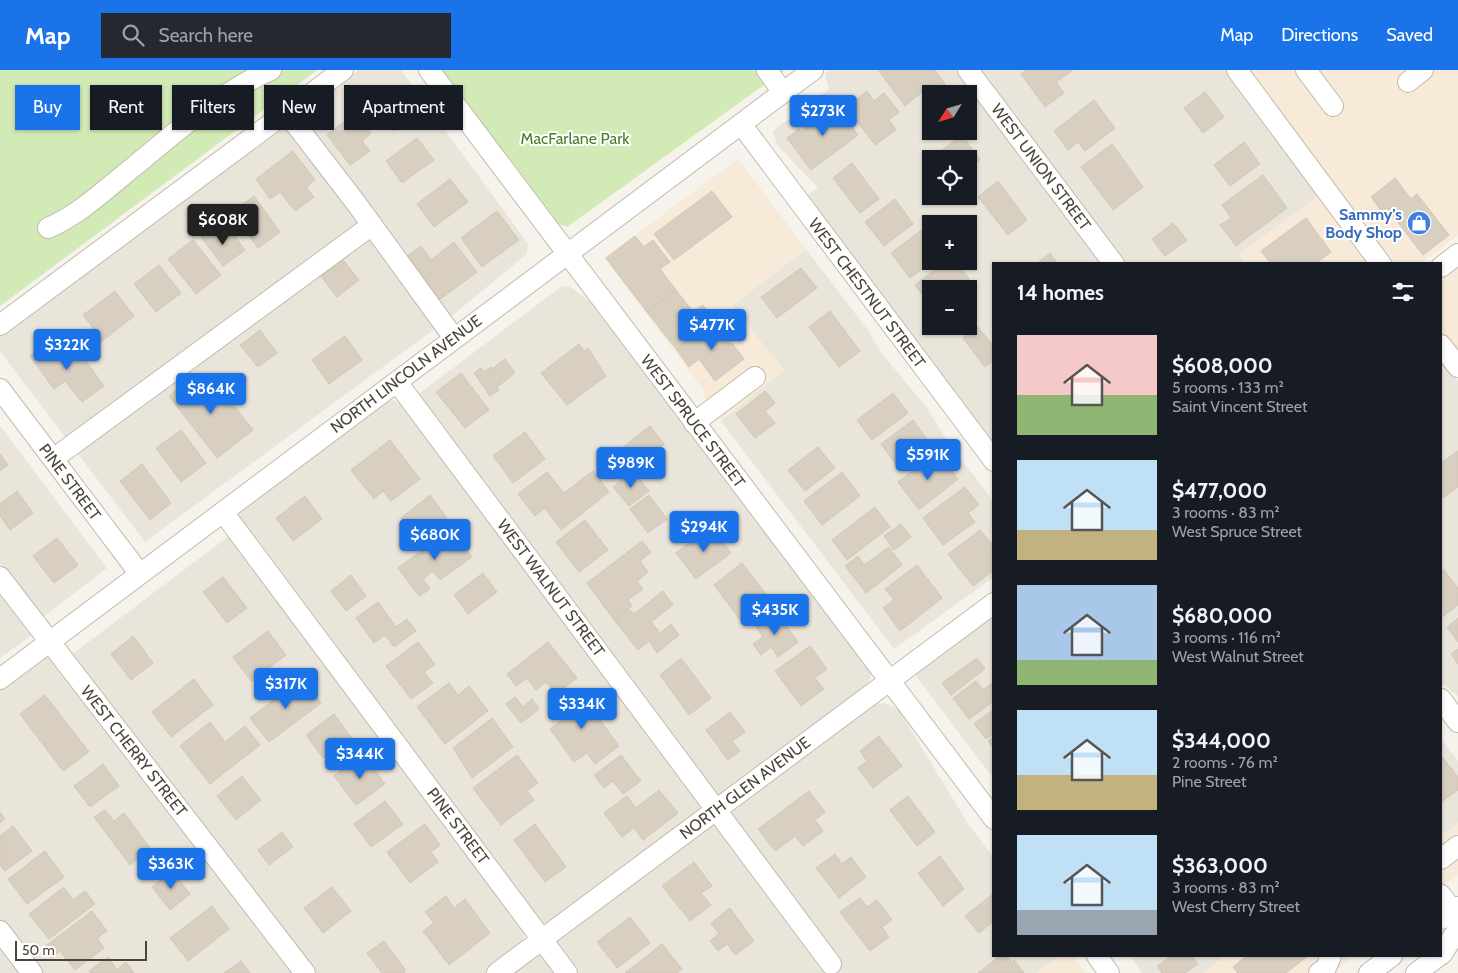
<!DOCTYPE html>
<meta charset="utf-8">
<style>
:root{--surface:#171b24;--page:#242831;--text:#f1f3f6;--muted:#9ea1a6;--accent:#1a73e8}
body{margin:0;font-family:Cabin,sans-serif;background:var(--page);color:var(--text);height:100vh;display:flex;flex-direction:column;font-size:19px;white-space:nowrap}
*{box-sizing:border-box;margin:0}
p{font-size:16px;color:var(--muted)}
.icon{flex:none;width:28px;height:28px;fill:none;stroke:currentColor;stroke-width:2;stroke-linecap:round;stroke-linejoin:round}
.map{position:relative;flex:1;overflow:hidden}
.panel{position:absolute;left:992px;top:192px;width:450px;height:695px;display:flex;flex-direction:column;background:var(--surface);border-radius:0px;box-shadow:0 1px 4px #0004}
.panel>*{flex:none}
.hud{position:absolute;left:15px;top:15px;width:475px;height:45px;display:flex;gap:10px}
.needle{width:32px;rotate:233deg}
.fabs{position:absolute;left:922px;top:15px;display:grid;gap:10px}
.fabs a{display:grid;place-items:center;width:55px;height:55px;border-radius:0px;background:var(--surface);box-shadow:0 1px 4px #0004;font-size:25px}
.scale{position:absolute;left:15px;bottom:12px;width:132px;box-sizing:border-box;padding-left:5px;border:2px solid #4b4439;border-top:0;font-size:14px;line-height:18px;white-space:nowrap;color:#4b4439;-webkit-text-stroke:4px #fff;paint-order:stroke}
.price{position:absolute;translate:-50% -42px;padding:0 11px;border-radius:5px;background:var(--accent);color:#fff;font-size:16px;line-height:32px;filter:drop-shadow(0 1px 2px #0008)}
.price::after{content:'';position:absolute;left:50%;top:30px;width:15px;height:11px;margin-left:-8px;background:inherit;clip-path:polygon(0 0,100% 0,50% 100%)}
.price.current{background:#222;color:#fff}
ul{padding:0;list-style:none}
li{display:flex;align-items:center;gap:15px;height:125px;padding:0 25px}
li span{display:grid;place-items:center;flex:none;width:140px;height:100px;border-radius:0px;color:#555}
li>.icon{margin-inline-start:auto}
span .icon{width:60px;height:60px;fill:#fffc;stroke-width:1}
li b{font-size:21px}
h2{display:flex;justify-content:space-between;align-items:center;height:60px;padding:0 25px;font-size:21px}
.pill{padding:0 18px;border-radius:0px;background:var(--surface);box-shadow:0 1px 4px #0004;font-size:18px;line-height:45px}
.pill.current{background:var(--accent);color:#fff}
header{display:flex;align-items:center;gap:30px;box-sizing:border-box;height:70px;padding:0 25px;background:var(--accent);color:#fff}
header strong{font-size:24px}
nav{display:flex;gap:28px;margin-inline-start:auto;font-size:18px}
.search{width:350px;height:45px;background:var(--page);display:flex;align-items:center;gap:12px;box-sizing:border-box;padding:0 18px;border-radius:0px;color:var(--muted);font-size:19px}
.map>svg:first-child{display:block}
.residential{fill:#eae5da;fill-rule:evenodd}
.commercial{fill:#f7ead8}
.green{fill:#d2eab5}
.building{fill:#d8cfc1;stroke:#d3c7b4}
.lines{fill:none;stroke-linecap:round;stroke-linejoin:round}
.minor-casing{stroke:#c2bbae;stroke-width:22}
.minor{stroke:#fff;stroke-width:20}
.labels{text-anchor:middle;dominant-baseline:central;stroke-width:4;stroke-linejoin:round;paint-order:stroke}
.park-label{font-size:16px;fill:#4a7f2a;stroke:#fff}
.street-label{font-size:16px;fill:#4b4439;stroke:#fff}
.shop-label{font-size:16px;font-weight:bold;fill:#366cbe;stroke:#fff;text-anchor:end}
</style>
<header>
<strong>Map</strong>
<div class="search"><svg class="icon" aria-label="search" viewBox="0 0 24 24"><circle cx="10" cy="10" r="6"/><path d="M15 15l6 6"/></svg>Search here</div>
<nav><a>Map</a><a>Directions</a><a>Saved</a></nav>
</header>
<div class="map">
<svg width="1458" height="903" viewBox="0 0 1458 903">
<rect width="100%" height="100%" fill="#f6f3ec"/>
<g class="residential">
<polygon points="359,0 401,0 528,174 527,184 448,249 145,472 8,292 0,280 0,266"/>
<path d="M830 0H959L1105 194H994V379L805 127 818 118 778 76 773 63 774 60 829 19 825 4ZM931 24H969V61H931ZM931 89H969V126H931ZM931 154H969V191H931ZM931 219H969V256H931Z"/>
<polygon points="981,0 1226,0 1320,125 1240,184 1246,194 1125,194"/>
<polygon points="806,179 867,259 882,284 924,334 947,370 994,432 994,507 894,579 721,351 784,300 732,236"/>
<polygon points="562,216 571,217 590,232 871,603 868,616 721,725 712,723 416,326"/>
<polygon points="1441,288 1458,311 1458,626 1441,613"/>
<polygon points="394,330 402,336 699,731 700,738 697,744 547,854 540,852 242,453 239,444 241,440 387,332"/>
<polygon points="0,356 107,498 42,548 0,493"/>
<polygon points="229,466 525,859 522,876 486,903 312,903 71,585"/>
<polygon points="0,518 33,564 0,588"/>
<polygon points="994,541 994,709 916,606 917,600"/>
<polygon points="48,587 52,589 292,903 41,903 0,848 0,620 43,588"/>
<polygon points="885,633 898,639 969,755 994,788 994,886 1060,886 1037,903 509,903 873,634"/>
<polygon points="1441,669 1458,691 1458,753 1441,766"/>
<polygon points="0,873 23,903 0,903"/>
<polygon points="1130,886 1225,886 1203,903 1142,903"/>
</g>
<g class="commercial">
<polygon points="1247,0 1458,0 1458,165 1420,194 1392,194"/>
<polygon points="738,89 806,179 732,236 784,300 721,351 704,327 703,319 604,188"/>
<polygon points="1320,125 1371,194 1246,194 1239,184"/>
<polygon points="1458,194 1458,286 1441,263 1441,206"/>
<polygon points="1458,753 1458,805 1441,818 1441,766"/>
<polygon points="1060,886 1073,886 1086,903 1037,903"/>
<polygon points="1225,886 1349,886 1350,889 1333,903 1203,903"/>
</g>
<g class="green">
<polygon points="0,0 317,0 0,236"/>
<polygon points="439,0 785,0 567,157 554,152"/>
</g>
<g class="building">
<polygon points="881,0 935,0 945,14 928,27 923,21 905,36 879,1"/>
<polygon points="1026,0 1073,0 1056,12 1064,23 1045,37 1021,4"/>
<polygon points="391,16 414,46 394,61 386,51 376,58 361,38"/>
<polygon points="867,21 874,31 884,23 899,42 889,50 896,60 875,75 846,37"/>
<polygon points="1205,22 1224,47 1203,63 1184,38"/>
<polygon points="1094,30 1115,58 1085,81 1078,72 1068,80 1054,61"/>
<polygon points="836,36 858,65 811,100 787,68 799,59 801,62 805,59 803,57 813,49 816,52 819,50 816,46 828,37 831,40"/>
<polygon points="356,43 371,63 362,71 370,81 350,95 327,65"/>
<polygon points="962,65 980,90 969,98 969,89 931,89 931,96 928,91"/>
<polygon points="417,68 434,90 402,113 386,91"/>
<polygon points="1244,72 1260,94 1230,116 1214,95"/>
<polygon points="1112,74 1143,117 1113,140 1081,97"/>
<polygon points="293,81 315,110 306,117 314,127 295,141 280,122 270,129 256,109"/>
<polygon points="852,93 879,129 860,143 833,108"/>
<polygon points="1263,105 1287,138 1236,176 1220,155 1231,148 1222,135"/>
<polygon points="1395,108 1411,129 1417,124 1449,165 1423,185 1387,138 1382,142 1371,127"/>
<polygon points="450,109 468,132 434,157 417,134"/>
<polygon points="998,111 1027,150 1008,165 978,127"/>
<polygon points="712,121 732,147 674,190 654,164"/>
<polygon points="254,126 280,162 258,178 240,154 251,146 243,134"/>
<polygon points="895,129 913,154 884,176 865,152"/>
<polygon points="497,141 519,170 482,197 461,168"/>
<polygon points="1306,148 1331,182 1315,194 1271,194 1261,181"/>
<polygon points="1173,153 1187,170 1165,186 1152,169"/>
<polygon points="928,155 931,160 932,191 910,208 891,183"/>
<polygon points="212,159 219,168 230,160 245,180 223,196 201,167"/>
<polygon points="635,166 644,177 653,170 670,192 660,199 676,220 647,242 606,188"/>
<polygon points="193,170 221,205 196,224 168,189"/>
<polygon points="454,172 477,202 439,230 407,186 421,176 431,190"/>
<polygon points="1050,183 1058,194 1036,194"/>
<polygon points="343,190 359,210 337,227 321,206"/>
<polygon points="945,191 956,191 969,209 957,219 931,219 931,237 915,215"/>
<polygon points="159,195 181,223 156,242 134,214"/>
<polygon points="801,198 817,218 777,248 761,227"/>
<polygon points="676,220 693,242 703,235 715,251 677,280 647,242"/>
<polygon points="115,221 134,246 92,279 82,266 93,258 83,245"/>
<polygon points="969,228 977,239 969,246"/>
<polygon points="830,241 860,281 839,297 809,257"/>
<polygon points="715,251 744,289 715,311 699,289 689,297 677,280"/>
<polygon points="939,256 955,256 945,264"/>
<polygon points="978,257 994,277 994,290 985,297 963,268"/>
<polygon points="260,260 277,283 258,297 240,275"/>
<polygon points="345,266 362,290 329,314 312,290"/>
<polygon points="52,269 69,291 80,283 104,316 82,332 65,311 54,319 30,286"/>
<polygon points="579,274 584,281 588,278 606,306 567,335 541,303"/>
<polygon points="505,289 515,303 497,317 499,320 490,326 474,303 481,298 484,302 491,297 492,299"/>
<polygon points="461,303 489,340 465,358 436,322"/>
<polygon points="192,307 200,317 212,308 253,360 217,388 169,326"/>
<polygon points="765,321 775,333 765,341 775,353 755,368 736,344"/>
<polygon points="893,323 908,343 872,370 857,350"/>
<polygon points="913,350 931,375 900,399 881,374"/>
<polygon points="650,356 664,374 637,395 623,377"/>
<polygon points="181,360 206,393 181,412 156,378"/>
<polygon points="525,362 545,389 513,413 493,386"/>
<polygon points="390,370 420,409 391,431 383,421 374,429 351,400"/>
<polygon points="818,377 835,398 805,421 788,400"/>
<polygon points="937,381 958,409 919,440 898,412"/>
<polygon points="1458,381 1458,417 1443,428 1441,425 1441,393"/>
<polygon points="0,384 8,395 0,401"/>
<polygon points="142,394 171,433 150,450 120,411"/>
<polygon points="593,401 609,422 561,460 545,438 535,446 518,424 547,402 564,423"/>
<polygon points="633,401 649,421 629,436 613,417"/>
<polygon points="842,402 860,426 822,455 804,431"/>
<polygon points="965,417 979,435 968,443 975,452 943,475 923,448"/>
<polygon points="17,421 33,443 10,460 0,446 0,434"/>
<polygon points="430,425 447,448 428,463 419,452 409,460 401,448"/>
<polygon points="649,425 667,449 648,463 630,439"/>
<polygon points="305,426 322,449 293,471 276,448"/>
<polygon points="875,437 890,457 847,490 832,470"/>
<polygon points="585,450 608,480 579,502 556,472"/>
<polygon points="901,454 911,467 894,480 884,466"/>
<polygon points="711,456 731,483 696,509 676,483"/>
<polygon points="451,459 472,487 440,510 433,501 423,509 430,519 419,526 398,498"/>
<polygon points="980,460 994,477 994,500 973,516 948,484"/>
<polygon points="57,468 78,495 54,513 33,486"/>
<polygon points="642,471 651,482 640,491 648,502 637,511 643,519 628,530 632,536 614,550 587,513"/>
<polygon points="889,477 902,495 866,523 845,496 858,486 864,495"/>
<polygon points="742,493 770,529 741,551 714,515"/>
<polygon points="917,495 942,528 900,561 883,538 894,530 885,519"/>
<polygon points="1444,500 1458,518 1458,535 1441,548 1441,502"/>
<polygon points="483,503 497,522 468,544 454,525"/>
<polygon points="351,505 366,526 346,541 331,521"/>
<polygon points="223,507 247,538 227,553 203,522"/>
<polygon points="663,521 673,535 651,552 660,563 671,554 679,565 657,583 649,571 638,580 614,550 629,539 634,544"/>
<polygon points="378,532 396,557 407,549 416,561 394,577 385,565 374,573 356,548"/>
<polygon points="776,542 798,572 778,587 771,577 761,585 753,574 763,567 756,557"/>
<polygon points="1458,548 1458,572 1447,557"/>
<polygon points="268,561 286,585 251,611 233,587"/>
<polygon points="133,566 153,593 131,610 111,584"/>
<polygon points="418,572 435,594 424,602 433,613 411,629 386,596"/>
<polygon points="548,572 577,608 556,624 546,612 536,620 527,608 516,616 507,604"/>
<polygon points="810,576 827,599 815,608 824,619 801,636 775,601"/>
<polygon points="1458,579 1458,594 1451,584"/>
<polygon points="681,588 711,628 689,645 660,605"/>
<polygon points="977,588 985,599 951,625 942,613"/>
<polygon points="303,608 321,633 269,672 250,648"/>
<polygon points="194,609 213,635 171,667 152,642"/>
<polygon points="976,611 983,620 994,612 994,631 969,649 953,628"/>
<polygon points="449,613 458,625 469,616 488,641 445,674 417,637"/>
<polygon points="578,620 619,676 595,694 587,683 574,692 550,659 562,650 554,639"/>
<polygon points="45,625 89,682 63,701 20,644"/>
<polygon points="515,627 523,637 532,629 539,639 521,653 506,634"/>
<polygon points="994,639 994,663 986,669 974,654"/>
<polygon points="730,642 745,662 732,671 740,681 728,690 706,660"/>
<polygon points="334,644 351,667 323,688 306,665"/>
<polygon points="492,648 513,677 472,708 453,678"/>
<polygon points="210,652 225,672 245,656 260,675 210,714 180,676"/>
<polygon points="879,666 902,696 873,718 858,698 867,691 860,681"/>
<polygon points="994,667 994,679 988,671"/>
<polygon points="363,684 385,714 356,735 334,706"/>
<polygon points="517,685 538,713 527,721 534,730 501,755 473,718"/>
<polygon points="621,685 641,711 623,724 613,711 604,718 594,705"/>
<polygon points="1441,685 1458,707 1458,720 1441,732"/>
<polygon points="103,694 119,716 90,737 74,716"/>
<polygon points="242,706 261,730 236,750 217,726"/>
<polygon points="659,720 678,743 643,770 634,758 622,767 604,743 627,726 636,738"/>
<polygon points="809,721 825,742 815,750 823,761 803,776 795,766 775,781 758,759"/>
<polygon points="908,726 935,762 917,776 890,740"/>
<polygon points="385,731 403,754 371,777 354,754"/>
<polygon points="105,740 114,751 124,743 150,778 130,795 94,747"/>
<polygon points="0,742 5,749 0,753"/>
<polygon points="425,754 440,775 431,782 438,792 410,813 387,782"/>
<polygon points="535,754 566,797 545,812 514,770"/>
<polygon points="13,756 32,781 5,801 0,795 0,766"/>
<polygon points="282,762 293,777 269,795 258,780"/>
<polygon points="45,781 64,807 27,834 8,809"/>
<polygon points="835,784 842,794 851,787 866,807 839,828 816,798"/>
<polygon points="940,786 964,819 943,836 918,803"/>
<polygon points="694,792 712,816 701,823 711,835 690,851 662,816"/>
<polygon points="172,801 190,824 170,840 152,817"/>
<polygon points="64,817 73,830 85,821 95,834 49,869 29,844"/>
<polygon points="332,817 351,841 323,863 304,838"/>
<polygon points="994,823 994,851 979,863 965,846"/>
<polygon points="446,826 454,838 465,829 490,863 449,895 423,861 434,853 425,842"/>
<polygon points="860,828 867,837 877,830 892,850 882,857 889,867 870,881 840,842"/>
<polygon points="212,836 229,859 188,891 170,868"/>
<polygon points="730,838 754,871 735,885 727,874 718,881 710,871 719,864 711,853"/>
<polygon points="92,841 107,861 97,868 104,878 75,900 60,881 51,888 43,878"/>
<polygon points="630,847 650,873 617,898 597,872"/>
<polygon points="384,871 406,901 404,903 382,903 367,883"/>
<polygon points="662,874 682,899 677,903 625,903"/>
<polygon points="1000,886 1007,886 1012,893 1014,890 1024,903 978,903"/>
<polygon points="1171,886 1192,886 1198,894 1185,903 1162,903 1157,896"/>
<polygon points="1247,886 1308,886 1286,903 1238,903 1233,897"/>
<polygon points="108,887 117,900 126,892 134,903 91,903 89,901"/>
<polygon points="241,891 250,903 224,903"/>
</g>
<g class="lines">
<g class="minor-casing">
<g id="minor">
<polyline points="429,0 994,749"/>
<polyline points="767,0 783,23"/>
<polyline points="968,0 1114,194"/>
<polyline points="1237,0 1381,194"/>
<polyline points="1306,0 1333,36"/>
<polyline points="1408,12 1423,0"/>
<polyline points="286,42 356,133 454,268"/>
<polyline points="741,54 994,391"/>
<path d="M48 158C82 143 108 117 137 94 175 62 226 19 271 0"/>
<polyline points="1441,197 1458,184"/>
<polyline points="0,255 343,0"/>
<polyline points="1441,275 1458,297"/>
<polyline points="397,312 831,894"/>
<polyline points="0,319 140,504"/>
<polyline points="694,353 755,307"/>
<polyline points="53,389 372,155"/>
<polyline points="223,442 567,903"/>
<polyline points="0,507 305,903"/>
<polyline points="0,609 813,0"/>
<polyline points="1441,629 1458,652"/>
<polyline points="1441,789 1458,776"/>
<polyline points="1441,825 1453,841"/>
<polyline points="1441,849 1458,837"/>
<polyline points="0,861 32,903"/>
<polyline points="1442,884 1458,859"/>
<polyline points="1097,886 1109,903"/>
<polyline points="497,903 994,533"/>
<polyline points="1319,903 1326,898 1331,886"/>
<polyline points="1369,903 1392,886"/>
<polyline points="1416,903 1439,886"/>
</g>
</g>
<use href="#minor" class="minor"/>
</g>
<defs>
<g id="shop-disc" transform="scale(1.25)"><circle r="9.5" fill="#3f7fe0" stroke="#fff"/><path d="M-5-2.5h2.3a2.7 3.5 0 0 1 5.4 0H5L5.5 6h-11ZM-1.5-2.5h3a1.5 2.3 0 0 0-3 0Z" fill="#fff"/></g>
</defs>
<g fill-rule="evenodd">
<use href="#shop-disc" x="1419" y="153"/>
</g>
<g class="labels">
<g class="park-label">
<text x="575" y="68">MacFarlane Park</text>
</g>
<g class="street-label">
<text transform="translate(1041 97) rotate(53)">WEST UNION STREET</text>
<text transform="translate(867 223) rotate(53)">WEST CHESTNUT STREET</text>
<text transform="translate(406 304) rotate(-37)">NORTH LINCOLN AVENUE</text>
<text transform="translate(693 351) rotate(53)">WEST SPRUCE STREET</text>
<text transform="translate(70 412) rotate(53)">PINE STREET</text>
<text transform="translate(551 518) rotate(53)">WEST WALNUT STREET</text>
<text transform="translate(134 681) rotate(52)">WEST CHERRY STREET</text>
<text transform="translate(745 718) rotate(-37)">NORTH GLEN AVENUE</text>
<text transform="translate(458 756) rotate(53)">PINE STREET</text>
</g>
<g class="shop-label">
<text x="1402" y="144">Sammy's<tspan x="1402" dy="18">Body Shop</tspan></text>
</g>
</g>
</svg>
<div class="fabs">
<a><svg class="needle" viewBox="-14 -14 28 28"><path d="M0-13l5 13h-10z" fill="#e53935"/><path d="M0 13l5-13h-10z" fill="#9ea1a6"/></svg></a>
<a><svg class="icon" aria-label="locate" viewBox="0 0 24 24"><circle cx="12" cy="12" r="6"/><path d="M12 2v4M12 18v4M2 12h4M18 12h4"/></svg></a>
<a>+</a>
<a>−</a>
</div>
<div class="scale">50 m</div>
<b class="price" style="left:823px;top:67px">$273K</b>
<b class="price current" style="left:223px;top:176px">$608K</b>
<b class="price" style="left:712px;top:281px">$477K</b>
<b class="price" style="left:67px;top:301px">$322K</b>
<b class="price" style="left:211px;top:345px">$864K</b>
<b class="price" style="left:928px;top:411px">$591K</b>
<b class="price" style="left:631px;top:419px">$989K</b>
<b class="price" style="left:704px;top:483px">$294K</b>
<b class="price" style="left:435px;top:491px">$680K</b>
<b class="price" style="left:775px;top:566px">$435K</b>
<b class="price" style="left:286px;top:640px">$317K</b>
<b class="price" style="left:582px;top:660px">$334K</b>
<b class="price" style="left:360px;top:710px">$344K</b>
<b class="price" style="left:171px;top:820px">$363K</b>
<div class="hud">
<a class="pill current">Buy</a>
<a class="pill">Rent</a>
<a class="pill">Filters</a>
<a class="pill">New</a>
<a class="pill">Apartment</a>
</div>
<section class="panel">
<h2>14 homes<svg class="icon" aria-label="filters" viewBox="0 0 24 24"><path d="M4 7h16M4 17h16"/><circle cx="9" cy="7" r="2"/><circle cx="15" cy="17" r="2"/></svg></h2>
<ul>
<li><span style="background:linear-gradient(#f6c9c9 60%,#8fb573 0)"><svg class="icon" aria-label="home" viewBox="0 0 24 24"><path d="M3 11l9-7 9 7M6 9v11h12V9"/></svg></span><div><b>$608,000</b><p>5 rooms · 133 m²</p><p>Saint Vincent Street</p></div></li>
<li><span style="background:linear-gradient(#bfe0f5 70%,#c2b280 0)"><svg class="icon" aria-label="home" viewBox="0 0 24 24"><path d="M3 11l9-7 9 7M6 9v11h12V9"/></svg></span><div><b>$477,000</b><p>3 rooms · 83 m²</p><p>West Spruce Street</p></div></li>
<li><span style="background:linear-gradient(#a9c7e8 75%,#8fb573 0)"><svg class="icon" aria-label="home" viewBox="0 0 24 24"><path d="M3 11l9-7 9 7M6 9v11h12V9"/></svg></span><div><b>$680,000</b><p>3 rooms · 116 m²</p><p>West Walnut Street</p></div></li>
<li><span style="background:linear-gradient(#bfe0f5 65%,#c2b280 0)"><svg class="icon" aria-label="home" viewBox="0 0 24 24"><path d="M3 11l9-7 9 7M6 9v11h12V9"/></svg></span><div><b>$344,000</b><p>2 rooms · 76 m²</p><p>Pine Street</p></div></li>
<li><span style="background:linear-gradient(#bfe0f5 75%,#9aa5b1 0)"><svg class="icon" aria-label="home" viewBox="0 0 24 24"><path d="M3 11l9-7 9 7M6 9v11h12V9"/></svg></span><div><b>$363,000</b><p>3 rooms · 83 m²</p><p>West Cherry Street</p></div></li>
</ul>
</section>
</div>
